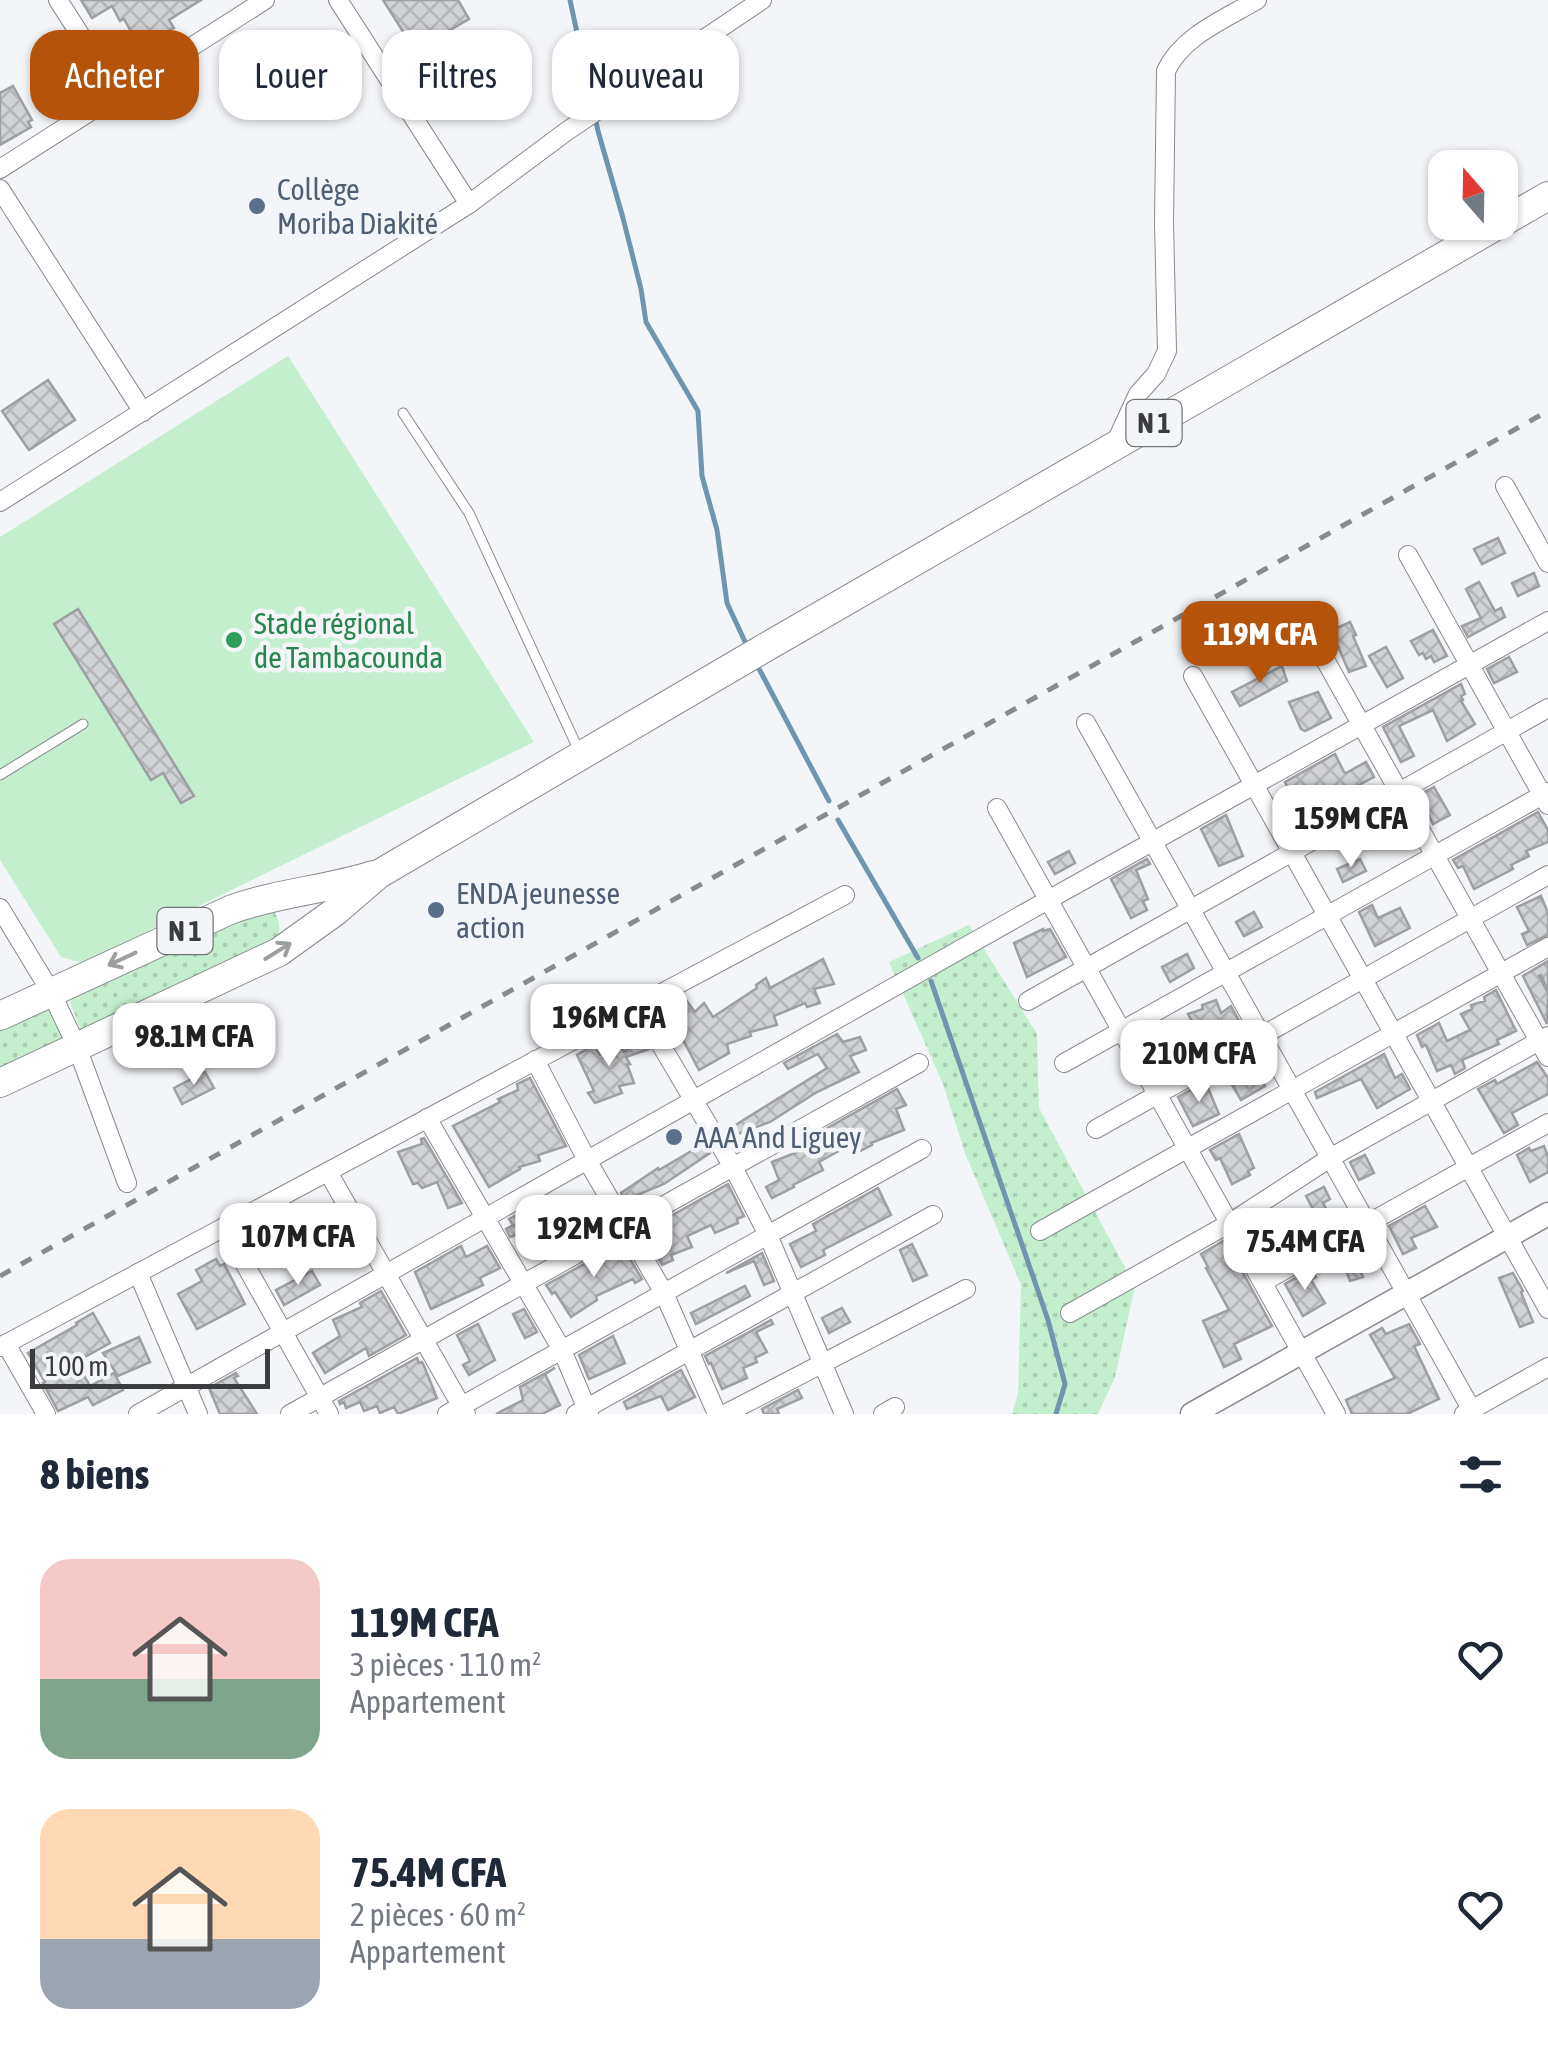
<!DOCTYPE html>
<html lang="fr">
<meta charset="utf-8">
<style>
:root{--surface:#fff;--page:#f2f2f3;--text:#1f2937;--muted:#747a83;--accent:#b45309}
body{margin:0;font-family:"Asap Condensed",sans-serif;background:var(--page);color:var(--text);height:100vh;display:flex;flex-direction:column;font-size:38px;white-space:nowrap}
*{box-sizing:border-box;margin:0}
p{font-size:32px;color:var(--muted)}
.icon{flex:none;width:55px;height:55px;fill:none;stroke:currentColor;stroke-width:2;stroke-linecap:round;stroke-linejoin:round}
.map{position:relative;height:1414px;overflow:hidden}
.side{display:flex;flex-direction:column;background:var(--surface);flex:1}
.side>*{flex:none}
.top-card{position:absolute;left:30px;top:30px;width:1000px;height:90px;display:flex;gap:20px}
.needle{width:65px;rotate:340deg}
.tools{position:absolute;left:1428px;top:150px;display:grid;gap:20px}
.tools a{display:grid;place-items:center;width:90px;height:90px;border-radius:20px;background:var(--surface);box-shadow:0 2px 8px #0004;font-size:50px}
.scale{position:absolute;left:30px;bottom:25px;width:240px;box-sizing:border-box;padding-left:10px;border:5px solid #3b3c3d;border-top:0;font-size:28px;line-height:35px;white-space:nowrap;color:#3b3c3d;-webkit-text-stroke:8px #f3f5f8;paint-order:stroke}
.price{position:absolute;translate:-50% -85px;padding:0 22px;border-radius:20px;background:#fff;color:#222;font-size:32px;line-height:65px;filter:drop-shadow(0 2px 5px #0008)}
.price::after{content:'';position:absolute;left:50%;top:60px;width:30px;height:22px;margin-left:-15px;background:inherit;clip-path:polygon(0 0,100% 0,50% 100%)}
.price.active{background:var(--accent);color:#fff}
ul{padding:0;list-style:none}
li{display:flex;align-items:center;gap:30px;height:250px;padding:0 40px}
li span{display:grid;place-items:center;flex:none;width:280px;height:200px;border-radius:30px;color:#555}
li>.icon{margin-inline-start:auto}
span .icon{width:120px;height:120px;fill:#fffc;stroke-width:1}
li b{font-size:42px}
h2{display:flex;justify-content:space-between;align-items:center;height:120px;padding:0 40px;font-size:42px}
.pill{padding:0 35px;border-radius:30px;background:var(--surface);box-shadow:0 2px 8px #0004;font-size:35px;line-height:90px}
.pill.active{background:var(--accent);color:#fff}
.map>svg:first-child{display:block}
.grass{fill:url(#grass-dots)}
.garden{fill:#c4efcf}
.lines{fill:none;stroke-linecap:round;stroke-linejoin:round}
.stream{stroke:#7095ae;stroke-width:5}
.building{fill:url(#building-cross-hatch);stroke:#9d9fa2;stroke-width:2.5}
.service-casing{stroke:#888a8d;stroke-width:11}
.minor-casing{stroke:#888a8d;stroke-width:20}
.tertiary-casing{stroke:#888a8d;stroke-width:25}
.trunk-casing{stroke:#888a8d;stroke-width:30}
.service{stroke:#fff;stroke-width:9}
.minor{stroke:#fff;stroke-width:18}
.tertiary{stroke:#fff;stroke-width:22}
.trunk{stroke:#fff;stroke-width:28}
.rail{stroke:#898b8d;stroke-width:5;stroke-dasharray:12 12;stroke-linecap:butt}
.oneway{stroke:#9d9e9e}
.service-dot{fill:#5c6f8a;stroke:#f3f5f8;stroke-width:4}
.leisure-dot{fill:#2e9e5b;stroke:#f3f5f8;stroke-width:4}
.labels{text-anchor:middle;dominant-baseline:central;stroke-width:9;stroke-linejoin:round;paint-order:stroke}
.shield{fill:#f3f5f8;stroke:#727475;stroke-width:2.5}
.shield-label{font-size:28px;font-weight:bold;fill:#3b3c3d}
.service-label{font-size:30px;fill:#4e5e75;stroke:#f3f5f8;text-anchor:start}
.leisure-label{font-size:30px;fill:#27864d;stroke:#f3f5f8;text-anchor:start}
</style>
<div class="map">
<svg width="1548" height="1414" viewBox="0 0 1548 1414">
<defs>
<pattern id="grass-dots" width="8" height="8" patternUnits="userSpaceOnUse" patternTransform="scale(2.5)"><rect width="8" height="8" fill="#c4efcf"/><path d="M2 2h.1M6 6h.1" fill="none" stroke="#a9ceb3" stroke-width="1.8" stroke-linecap="round"/></pattern>
<pattern id="building-cross-hatch" width="8" height="8" patternUnits="userSpaceOnUse" patternTransform="scale(2.5)"><rect width="8" height="8" fill="#d0d2d5"/><path d="M0 0l8 8M0 8l8-8" fill="none" stroke="#b4b5b8"/></pattern>
</defs>
<rect width="100%" height="100%" fill="#f3f5f8"/>
<g class="grass">
<path d="M269 908C281 916 280 927 278 941L81 1031 70 1002 75 990Z"/>
<polygon points="969,925 1037,1034 1039,1108 1135,1286 1115,1377 1098,1414 1012,1414 1018,1393 1021,1285 965,1153 943,1084 889,962"/>
<polygon points="51,1002 64,1045 0,1074 0,1027"/>
</g>
<polygon class="garden" points="288,356 534,742 82,963 61,957 0,860 0,537"/>
<g class="lines">
<g class="stream">
<polyline points="570,0 598,131 623,218 641,289 646,322 698,411 702,476 717,530 727,603 747,646"/>
<polyline points="757,665 829,801"/>
<polyline points="838,820 918,958"/>
<polyline points="931,981 1048,1320 1065,1384 1056,1414"/>
</g>
</g>
<g class="building">
<polygon points="81,0 201,0 169,20 174,28 139,46 124,19 120,21 112,6 92,18"/>
<polygon points="383,0 458,0 469,19 433,40 453,82 451,83 456,96 433,107 424,88 421,89 410,65 403,68 393,48 409,41"/>
<polygon points="74,60 84,77 53,97 42,81"/>
<polygon points="13,86 32,120 28,122 31,127 0,145 0,93"/>
<polygon points="48,380 75,420 29,450 2,411"/>
<polygon points="1498,538 1505,553 1482,564 1474,549"/>
<polygon points="1534,573 1539,586 1518,596 1512,583"/>
<polygon points="1479,582 1495,611 1501,608 1505,617 1468,637 1462,626 1481,618 1466,589"/>
<polygon points="78,609 194,796 181,803 163,773 151,780 54,624"/>
<polygon points="1350,622 1356,635 1353,636 1366,666 1349,672 1337,644 1335,645 1328,632"/>
<polygon points="1433,630 1447,656 1434,662 1431,656 1426,659 1423,653 1419,655 1411,641"/>
<polygon points="1386,647 1403,678 1387,687 1369,656"/>
<polygon points="1509,657 1517,672 1494,683 1487,669"/>
<polygon points="1282,666 1287,681 1240,706 1232,692"/>
<polygon points="1461,684 1465,694 1461,696 1463,700 1461,701 1475,724 1447,741 1433,710 1399,726 1414,756 1401,762 1383,727"/>
<polygon points="1318,692 1331,718 1305,731 1301,729 1289,702"/>
<polygon points="1335,754 1344,772 1346,773 1366,762 1374,777 1336,797 1339,804 1300,824 1285,799 1291,796 1285,782"/>
<polygon points="1434,787 1450,815 1433,824 1419,795"/>
<polygon points="1394,809 1410,841 1396,848 1380,817"/>
<polygon points="1538,812 1548,830 1548,842 1526,851 1529,856 1511,865 1513,869 1474,889 1463,866 1458,868 1453,860"/>
<polygon points="1226,815 1243,856 1219,866 1201,829"/>
<polygon points="1069,851 1075,863 1055,874 1048,862"/>
<polygon points="1147,859 1150,864 1136,870 1148,899 1143,901 1147,910 1131,918 1111,879"/>
<polygon points="1360,859 1366,871 1343,882 1337,869"/>
<polygon points="1541,896 1548,913 1548,935 1527,945 1522,934 1529,931 1517,907"/>
<polygon points="1372,905 1378,918 1400,908 1410,928 1375,946 1359,912"/>
<polygon points="1254,912 1262,927 1244,936 1236,922"/>
<polygon points="1043,929 1043,931 1050,929 1066,957 1027,977 1014,943"/>
<polygon points="1187,954 1194,968 1170,982 1162,967"/>
<polygon points="823,959 834,984 814,989 820,1003 807,1007 805,1003 774,1016 777,1025 750,1032 751,1036 727,1044 729,1053 699,1070 672,1019 669,1021 662,1008 683,996 695,1012 704,1003 713,1017 757,988 756,985 766,978 770,988"/>
<polygon points="1548,961 1548,991 1541,975 1539,976 1548,993 1547,1024 1523,976"/>
<polygon points="1496,990 1516,1031 1497,1040 1499,1044 1462,1060 1465,1068 1455,1074 1451,1065 1437,1071 1426,1045 1422,1047 1417,1035 1439,1023 1447,1041 1470,1030 1461,1014 1472,1009 1471,1005 1485,1001 1484,997"/>
<polygon points="1216,1000 1221,1013 1231,1006 1239,1021 1203,1041 1188,1014 1203,1009 1202,1005"/>
<polygon points="837,1034 843,1042 860,1037 866,1050 850,1056 859,1072 817,1092 770,1122 730,1137 726,1131 827,1068 818,1054 788,1069 784,1063"/>
<polygon points="642,1037 649,1049 626,1057 630,1064 627,1064 634,1083 619,1086 622,1093 595,1103 588,1093 594,1091 577,1055 594,1045 600,1055 618,1041 624,1052"/>
<polygon points="1384,1054 1395,1078 1402,1074 1410,1089 1377,1108 1361,1079 1317,1098 1315,1092"/>
<polygon points="1249,1057 1265,1086 1241,1100 1224,1071"/>
<polygon points="1537,1062 1548,1078 1548,1094 1512,1113 1518,1125 1504,1133 1478,1089 1495,1080 1497,1084"/>
<polygon points="205,1072 214,1088 182,1104 174,1088"/>
<polygon points="530,1078 566,1146 538,1155 540,1161 519,1167 520,1169 489,1187 453,1126 500,1102 498,1099 518,1090 517,1084"/>
<polygon points="1199,1085 1201,1091 1208,1088 1219,1114 1193,1126 1178,1097"/>
<polygon points="897,1089 906,1105 896,1109 904,1130 871,1143 872,1145 860,1151 855,1142 819,1162 823,1170 793,1185 794,1187 772,1198 766,1187 779,1180 772,1162 800,1151 797,1145"/>
<polygon points="1239,1134 1254,1168 1248,1171 1250,1175 1232,1184 1220,1158 1216,1160 1210,1150"/>
<polygon points="424,1138 462,1203 448,1208 437,1182 422,1188 418,1183 413,1184 398,1152 422,1144 421,1139"/>
<polygon points="705,1143 710,1153 664,1184 625,1200 621,1193 658,1168 659,1170"/>
<polygon points="1544,1146 1548,1157 1548,1172 1530,1182 1517,1155 1529,1148 1531,1151"/>
<polygon points="1365,1155 1374,1173 1359,1180 1350,1162"/>
<polygon points="728,1184 744,1216 737,1219 738,1223 715,1233 711,1225 687,1236 692,1247 671,1255 673,1260 662,1265 649,1242 651,1240 646,1230"/>
<polygon points="1324,1187 1330,1199 1323,1203 1332,1220 1313,1229 1307,1217 1315,1213 1306,1196"/>
<polygon points="878,1188 891,1215 823,1250 825,1255 801,1267 790,1244 816,1231 813,1224"/>
<polygon points="543,1200 546,1204 524,1219 527,1249 519,1234 510,1237 506,1229 513,1225 509,1219"/>
<polygon points="1425,1206 1437,1227 1411,1238 1416,1248 1403,1254 1389,1226"/>
<polygon points="284,1213 292,1227 280,1233 286,1244 267,1255 253,1229"/>
<polygon points="343,1226 355,1249 321,1264 311,1239"/>
<polygon points="1225,1240 1272,1326 1234,1344 1241,1359 1224,1367 1203,1321 1229,1310 1206,1268 1208,1267 1201,1254"/>
<polygon points="621,1244 642,1279 635,1283 633,1279 596,1296 597,1300 571,1317 555,1292 552,1294 546,1285"/>
<polygon points="912,1244 927,1275 913,1281 900,1250"/>
<polygon points="1355,1245 1358,1250 1366,1246 1375,1263 1360,1271 1363,1277 1350,1281 1340,1254"/>
<polygon points="461,1246 466,1257 487,1246 500,1268 480,1278 483,1285 431,1309 415,1272"/>
<polygon points="762,1253 774,1281 764,1285 754,1261 726,1273"/>
<polygon points="216,1259 220,1266 224,1264 245,1304 197,1329 178,1294 202,1281 196,1270"/>
<polygon points="1312,1269 1316,1277 1311,1280 1325,1303 1303,1316 1285,1284"/>
<polygon points="312,1271 320,1285 284,1305 276,1290"/>
<polygon points="1513,1273 1523,1291 1521,1292 1533,1322 1520,1327 1499,1278"/>
<polygon points="745,1286 750,1296 696,1324 691,1313"/>
<polygon points="381,1291 406,1335 369,1356 366,1348 325,1373 313,1353 340,1336 333,1320 362,1307 360,1303"/>
<polygon points="842,1308 850,1322 829,1333 822,1318"/>
<polygon points="524,1309 537,1332 525,1338 513,1314"/>
<polygon points="93,1313 110,1343 76,1362 90,1386 114,1373 123,1390 93,1405 88,1397 58,1411 43,1383 45,1382 28,1353 77,1325 76,1323"/>
<polygon points="771,1320 773,1324 756,1332 767,1352 755,1358 757,1362 743,1368 747,1378 722,1389 711,1363 709,1364 705,1356"/>
<polygon points="478,1324 495,1360 469,1375 463,1365 470,1361 457,1335"/>
<polygon points="1409,1324 1420,1344 1414,1346 1439,1399 1407,1414 1352,1414 1346,1400 1395,1378 1370,1335 1382,1328 1386,1334"/>
<polygon points="613,1336 625,1363 589,1379 579,1355"/>
<polygon points="139,1337 150,1362 118,1376 103,1353"/>
<polygon points="417,1358 419,1363 422,1362 424,1366 437,1398 398,1414 394,1407 380,1413 377,1406 364,1411 360,1402 346,1408 344,1402 340,1404 339,1401"/>
<polygon points="555,1368 545,1374 560,1405 542,1414 496,1414 523,1400 520,1387"/>
<polygon points="681,1370 695,1397 668,1410 661,1396 627,1409 624,1402"/>
<polygon points="236,1373 238,1376 234,1378 257,1414 220,1414 209,1388"/>
<polygon points="798,1390 802,1398 777,1409 779,1414 764,1414 762,1409"/>
</g>
<g class="lines">
<g class="service-casing">
<g id="service">
<polyline points="403,413 469,513 580,753"/>
<polyline points="0,775 83,724"/>
</g>
</g>
<g class="minor-casing">
<g id="minor">
<polyline points="58,0 118,94"/>
<polyline points="338,0 469,204"/>
<polyline points="0,169 265,0"/>
<polyline points="0,189 143,412"/>
<path d="M1115 444 1138 394 1156 374 1167 351 1164 223 1166 71C1182 36 1225 19 1257 0"/>
<polyline points="1505,486 1548,563"/>
<polyline points="0,502 469,204 567,131 762,0"/>
<polyline points="1408,555 1548,805"/>
<polyline points="1301,617 1548,1057"/>
<polyline points="1193,676 1548,1309"/>
<polyline points="1086,723 1474,1414"/>
<polyline points="997,808 1336,1414"/>
<polyline points="0,908 51,992 77,1047 127,1183"/>
<polyline points="1028,1001 1548,708"/>
<polyline points="638,1006 733,1167 768,1235 844,1414"/>
<polyline points="535,1060 587,1160 664,1293 717,1414"/>
<polyline points="1064,1063 1548,792"/>
<polyline points="427,1118 562,1350 589,1414"/>
<polyline points="1096,1129 1548,875"/>
<polyline points="328,1172 466,1414"/>
<polyline points="224,1227 329,1414"/>
<polyline points="1040,1231 1548,947"/>
<polyline points="138,1273 198,1414"/>
<polyline points="1263,1282 1548,1123"/>
<polyline points="1070,1313 1230,1223 1330,1158 1548,1036"/>
<polyline points="6,1344 46,1414"/>
<polyline points="0,1347 845,895"/>
<polyline points="138,1414 1048,900 1548,621"/>
<polyline points="290,1414 919,1063"/>
<polyline points="447,1414 922,1149"/>
<polyline points="576,1414 933,1215"/>
<polyline points="725,1414 966,1289"/>
<polyline points="883,1414 895,1407"/>
<polyline points="1464,1414 1548,1367"/>
</g>
</g>
<g class="tertiary-casing">
<polyline id="tertiary" points="1192,1414 1548,1214"/>
</g>
<g class="trunk-casing">
<g id="trunk">
<path d="M0 1016 230 910C276 893 326 890 373 875"/>
<polyline points="0,1083 279,952 336,911 379,874 761,650 1548,196"/>
</g>
</g>
<use href="#service" class="service"/>
<use href="#minor" class="minor"/>
<use href="#tertiary" class="tertiary"/>
<use href="#trunk" class="trunk"/>
<polyline class="rail" points="0,1276 1548,411"/>
</g>
<defs><path id="oneway-shaft" d="M-6 0H5M1.5-3L5.5 0L1.5 3" fill="none" stroke-width="1.6" stroke-linecap="round" stroke-linejoin="round" transform="scale(2.5)"/></defs>
<g class="oneway">
<use href="#oneway-shaft" transform="translate(278 951) rotate(-32)"/>
<use href="#oneway-shaft" transform="translate(122 959) rotate(155)"/>
</g>
<g class="service-dot">
<circle cx="257" cy="206" r="10"/>
<circle cx="436" cy="910" r="10"/>
<circle cx="674" cy="1137" r="10"/>
</g>
<circle class="leisure-dot" cx="234" cy="640" r="10"/>
<g class="labels">
<g class="shield">
<rect x="1126.5" y="400" width="55" height="46" rx="8"/>
<rect x="157.5" y="908" width="55" height="46" rx="8"/>
</g>
<g class="shield-label">
<text x="1154" y="423">N 1</text>
<text x="185" y="931">N 1</text>
</g>
<g class="service-label">
<text x="277" y="189">Collège<tspan x="277" dy="34">Moriba Diakité</tspan></text>
<text x="456" y="893">ENDA jeunesse<tspan x="456" dy="34">action</tspan></text>
<text x="694" y="1137">AAA And Liguey</text>
</g>
<g class="leisure-label">
<text x="254" y="623">Stade régional<tspan x="254" dy="34">de Tambacounda</tspan></text>
</g>
</g>
</svg>
<div class="tools">
<a><svg class="needle" viewBox="-14 -14 28 28"><path d="M0-13l5 13h-10z" fill="#e53935"/><path d="M0 13l5-13h-10z" fill="#747a83"/></svg></a>
</div>
<div class="scale">100 m</div>
<b class="price active" style="left:1260px;top:686px">119M CFA</b>
<b class="price" style="left:1351px;top:870px">159M CFA</b>
<b class="price" style="left:609px;top:1069px">196M CFA</b>
<b class="price" style="left:194px;top:1088px">98.1M CFA</b>
<b class="price" style="left:1199px;top:1105px">210M CFA</b>
<b class="price" style="left:594px;top:1280px">192M CFA</b>
<b class="price" style="left:298px;top:1288px">107M CFA</b>
<b class="price" style="left:1305px;top:1293px">75.4M CFA</b>
<div class="top-card">
<a class="pill active">Acheter</a>
<a class="pill">Louer</a>
<a class="pill">Filtres</a>
<a class="pill">Nouveau</a>
</div>
</div>
<section class="side">
<h2>8 biens<svg class="icon" aria-label="filters" viewBox="0 0 24 24"><path d="M4 7h16M4 17h16"/><circle cx="9" cy="7" r="2"/><circle cx="15" cy="17" r="2"/></svg></h2>
<ul>
<li><span style="background:linear-gradient(#f6c9c9 60%,#7fa58c 0)"><svg class="icon" aria-label="home" viewBox="0 0 24 24"><path d="M3 11l9-7 9 7M6 9v11h12V9"/></svg></span><div><b>119M CFA</b><p>3 pièces · 110 m²</p><p>Appartement</p></div><svg class="icon" aria-label="heart" viewBox="0 0 24 24"><path d="M12 20l-8-8c-3-5 5-10 8-4 3-6 11-1 8 4z"/></svg></li>
<li><span style="background:linear-gradient(#ffd9b3 65%,#9aa5b1 0)"><svg class="icon" aria-label="home" viewBox="0 0 24 24"><path d="M3 11l9-7 9 7M6 9v11h12V9"/></svg></span><div><b>75.4M CFA</b><p>2 pièces · 60 m²</p><p>Appartement</p></div><svg class="icon" aria-label="heart" viewBox="0 0 24 24"><path d="M12 20l-8-8c-3-5 5-10 8-4 3-6 11-1 8 4z"/></svg></li>
</ul>
</section>
